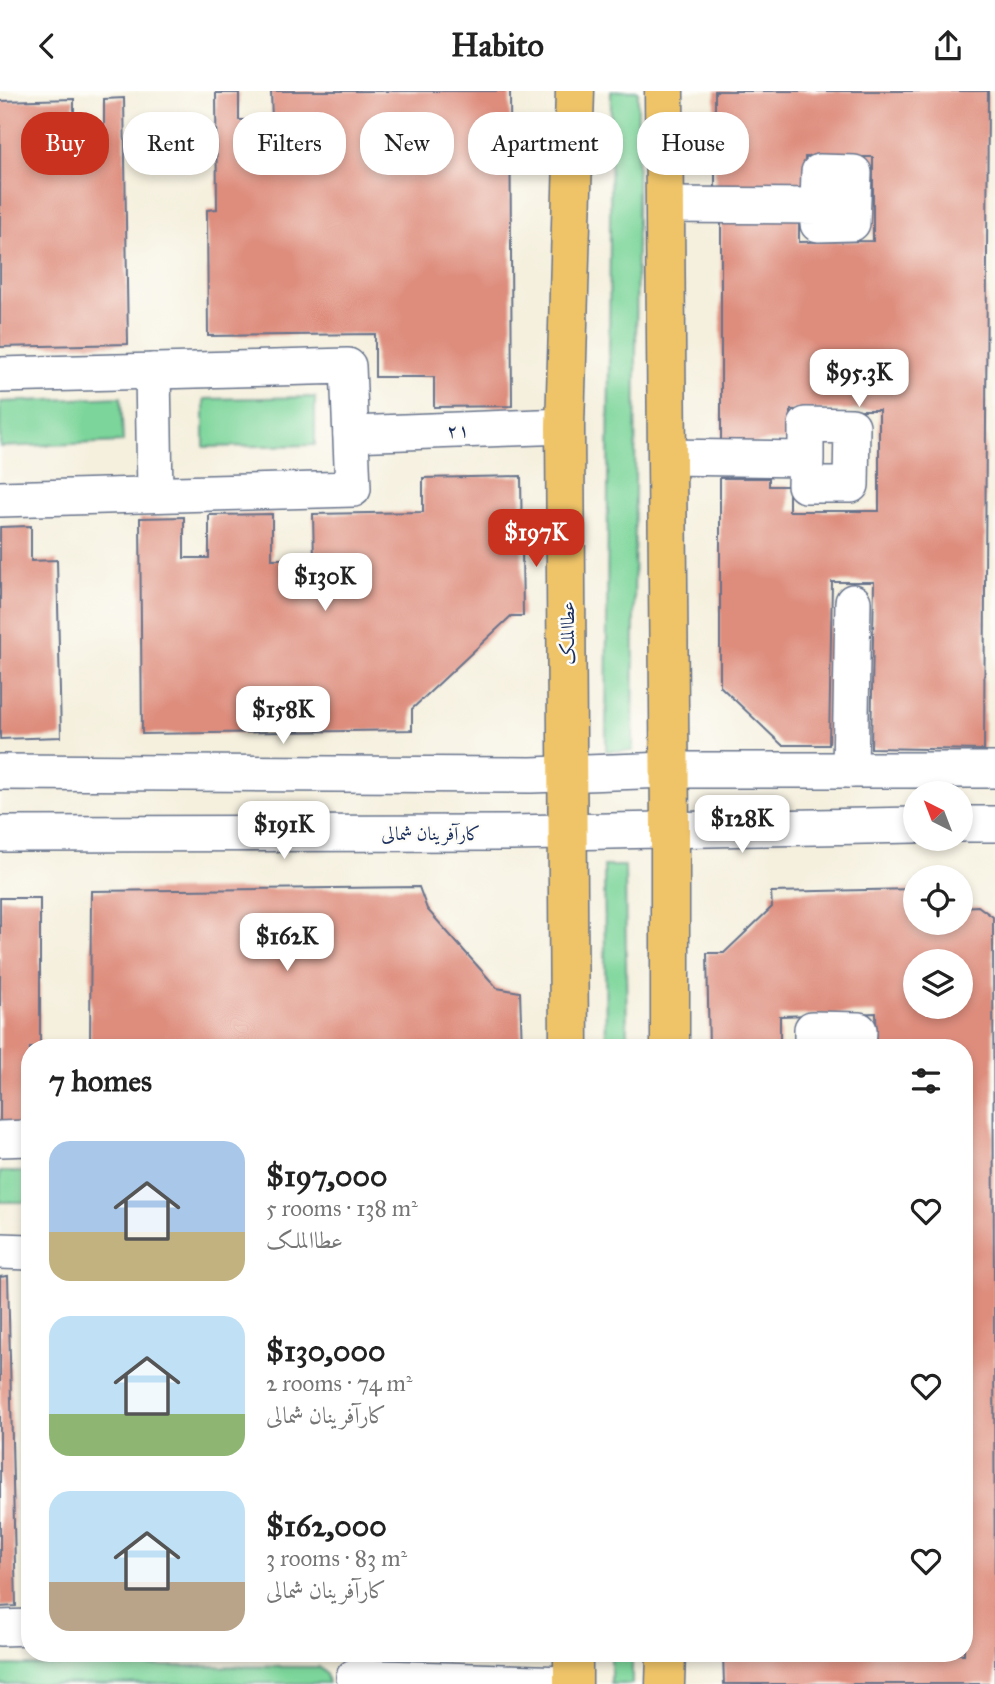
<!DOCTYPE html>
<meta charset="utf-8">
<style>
:root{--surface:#fff;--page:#f6f6f6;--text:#222;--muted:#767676;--accent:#c8321e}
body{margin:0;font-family:"IM FELL Great Primer",Amiri,serif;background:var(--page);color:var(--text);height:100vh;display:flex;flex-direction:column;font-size:26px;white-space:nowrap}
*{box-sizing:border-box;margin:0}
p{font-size:23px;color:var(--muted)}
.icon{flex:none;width:38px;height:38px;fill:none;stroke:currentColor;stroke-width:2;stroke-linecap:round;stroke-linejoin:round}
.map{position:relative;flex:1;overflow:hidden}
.sheet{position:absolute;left:21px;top:948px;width:952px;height:623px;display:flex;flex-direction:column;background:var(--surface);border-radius:28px;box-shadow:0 4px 10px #0003}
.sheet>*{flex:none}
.top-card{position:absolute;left:21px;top:21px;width:954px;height:63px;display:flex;gap:14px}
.needle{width:46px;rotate:318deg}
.buttons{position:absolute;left:903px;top:690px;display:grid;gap:14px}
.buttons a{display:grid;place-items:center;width:70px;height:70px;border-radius:50%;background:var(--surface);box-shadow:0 4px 10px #0003;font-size:35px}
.price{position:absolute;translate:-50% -60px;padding:0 16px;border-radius:14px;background:#fff;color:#222;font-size:23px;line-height:46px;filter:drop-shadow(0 2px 4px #0008)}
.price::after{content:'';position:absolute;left:50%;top:42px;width:21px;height:16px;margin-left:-10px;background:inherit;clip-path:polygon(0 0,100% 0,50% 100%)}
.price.selected{background:var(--accent);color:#fff}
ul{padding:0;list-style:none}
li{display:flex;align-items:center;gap:21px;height:175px;padding:0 28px}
li span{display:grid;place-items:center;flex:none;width:196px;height:140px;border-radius:21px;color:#555}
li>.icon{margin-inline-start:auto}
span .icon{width:84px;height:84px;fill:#fffc;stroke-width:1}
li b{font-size:30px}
h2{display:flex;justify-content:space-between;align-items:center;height:84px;padding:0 28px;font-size:30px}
.tag{padding:0 24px;border-radius:28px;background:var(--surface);box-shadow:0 4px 10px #0003;font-size:24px;line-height:63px}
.tag.selected{background:var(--accent);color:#fff}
header{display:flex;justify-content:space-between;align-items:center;height:91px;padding:0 28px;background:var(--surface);font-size:32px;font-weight:700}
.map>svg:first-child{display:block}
.green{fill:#7cd59a;stroke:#4c827c;stroke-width:2}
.building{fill:#de8d7d;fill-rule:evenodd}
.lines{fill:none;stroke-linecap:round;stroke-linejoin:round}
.minor-casing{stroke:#67738b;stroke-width:38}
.major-casing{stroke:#67738b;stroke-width:41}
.minor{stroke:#fff;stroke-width:35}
.major{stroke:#efc469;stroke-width:38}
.labels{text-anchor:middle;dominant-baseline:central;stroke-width:5;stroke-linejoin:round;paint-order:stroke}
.street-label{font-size:19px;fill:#1b2f5e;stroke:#fdfcf7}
</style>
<header><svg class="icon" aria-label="back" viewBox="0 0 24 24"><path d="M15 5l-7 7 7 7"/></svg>Habito<svg class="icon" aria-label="share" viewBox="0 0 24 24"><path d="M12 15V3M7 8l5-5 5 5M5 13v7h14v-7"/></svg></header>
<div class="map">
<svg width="995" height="1593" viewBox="0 0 995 1593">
<rect width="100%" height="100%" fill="#fdfcf7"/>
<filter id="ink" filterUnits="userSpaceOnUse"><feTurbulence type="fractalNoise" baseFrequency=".0143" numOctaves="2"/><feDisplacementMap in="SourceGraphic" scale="14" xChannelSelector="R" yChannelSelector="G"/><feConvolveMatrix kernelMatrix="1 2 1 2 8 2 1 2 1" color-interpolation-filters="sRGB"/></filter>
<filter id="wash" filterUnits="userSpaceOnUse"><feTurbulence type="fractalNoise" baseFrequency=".00686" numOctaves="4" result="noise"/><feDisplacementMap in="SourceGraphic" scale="28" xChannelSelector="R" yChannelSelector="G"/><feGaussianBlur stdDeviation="1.57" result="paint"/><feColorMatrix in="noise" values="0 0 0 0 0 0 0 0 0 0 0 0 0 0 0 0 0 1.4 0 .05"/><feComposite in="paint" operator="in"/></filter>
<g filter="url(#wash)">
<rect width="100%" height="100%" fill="#f5f0de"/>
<g class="green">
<polygon points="611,0 638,0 633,660 606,660"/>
<polygon points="121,306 123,351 0,356 0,311"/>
<polygon points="315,306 315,354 204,356 204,308"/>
<polygon points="604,775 625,775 627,957 606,957"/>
<rect x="0" y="1081" width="30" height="30"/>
<rect x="611" y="1563" width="21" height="30"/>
<polygon points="0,1574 319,1576 326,1583 328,1592 0,1593"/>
</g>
<g id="blocks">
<g class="building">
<polygon points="271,0 510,0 512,315 434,316 434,286 375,286 375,243 208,245 207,119 217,118 216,2 239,2 239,29 272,29"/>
<polygon points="715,0 988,0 984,659 871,657 874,491 832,491 829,654 782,654 720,595 720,387 769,387 769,395 789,395 789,420 879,420 879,319 791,319 791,350 766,350 721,361 721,124 799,123 799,151 873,150 873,66 805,66 805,106 715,107"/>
<polygon points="124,7 128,253 0,256 0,10 74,8 74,44 104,44 104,8"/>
<polygon points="521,385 523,525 511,525 412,618 412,639 142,643 140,427 184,426 184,467 209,467 209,424 272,423 272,468 314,468 313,423 423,421 423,387"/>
<polygon points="31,435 31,470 57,469 61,646 0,648 0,436"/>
<polygon points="419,796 427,818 497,897 520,901 522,957 90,957 91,800"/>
<path d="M915 798V831H961V816L978 815 993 826 995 1593H724L723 1563H964V957H877L876 922 780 925V956L709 957 707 862H724L772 816 771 801ZM915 870H961V915H915Z"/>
<polygon points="0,807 40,807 40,957 30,957 30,1034 0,1034"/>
<polygon points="8,1185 16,1515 0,1516 0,1186"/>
</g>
</g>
</g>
<g filter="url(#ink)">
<use href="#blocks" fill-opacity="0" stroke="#67738b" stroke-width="2"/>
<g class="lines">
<g class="minor-casing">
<g id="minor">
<polyline points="664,114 818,115 819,81 854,82 852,132 818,133 818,115"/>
<polyline points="153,280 155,403"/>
<polyline points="0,284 348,275 353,398 0,408"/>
<polyline points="351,343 565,335"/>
<polyline points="666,366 806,368 806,334 852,335 851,394 805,394 806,368"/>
<polyline points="850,679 853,511"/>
<polyline points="0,681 531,684 668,679 995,679"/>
<polyline points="961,733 995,733"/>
<polyline points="0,743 511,742 915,734"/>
<polyline points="812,957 812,938 859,939 858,957"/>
<polyline points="0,1048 30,1047"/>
<polyline points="0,1160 30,1161"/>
<polyline points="0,1537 30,1536"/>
<polyline points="354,1586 564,1593"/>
</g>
</g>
<g class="major-casing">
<g id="major">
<polyline points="664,0 670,737 670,957"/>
<polyline points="569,957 565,335 575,0"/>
<polyline points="573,1563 573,1593"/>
<polyline points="665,1593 666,1563"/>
</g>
</g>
<use href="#minor" class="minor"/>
<use href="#major" class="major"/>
</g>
</g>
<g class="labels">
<g class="street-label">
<text transform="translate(458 339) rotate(-2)">۲۱</text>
<text transform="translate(567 542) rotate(-90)">عطاالملک</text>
<text x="431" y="742">کارآفرینان شمالی</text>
</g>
</g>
</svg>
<div class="buttons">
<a><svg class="needle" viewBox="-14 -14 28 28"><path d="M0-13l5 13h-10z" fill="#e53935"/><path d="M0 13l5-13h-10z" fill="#767676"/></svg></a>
<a><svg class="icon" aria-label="locate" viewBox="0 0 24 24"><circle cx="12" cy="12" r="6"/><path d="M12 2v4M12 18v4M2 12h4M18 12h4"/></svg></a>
<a><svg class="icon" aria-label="layers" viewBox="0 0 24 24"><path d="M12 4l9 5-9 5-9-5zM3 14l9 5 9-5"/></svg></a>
</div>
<b class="price" style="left:859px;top:318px">$95.3K</b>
<b class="price selected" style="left:536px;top:478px">$197K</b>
<b class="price" style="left:325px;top:522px">$130K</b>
<b class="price" style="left:283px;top:655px">$158K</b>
<b class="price" style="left:742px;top:764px">$128K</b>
<b class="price" style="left:284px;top:770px">$191K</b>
<b class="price" style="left:287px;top:882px">$162K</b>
<div class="top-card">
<a class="tag selected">Buy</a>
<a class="tag">Rent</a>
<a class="tag">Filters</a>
<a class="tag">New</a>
<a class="tag">Apartment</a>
<a class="tag">House</a>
</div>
<section class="sheet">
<h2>7 homes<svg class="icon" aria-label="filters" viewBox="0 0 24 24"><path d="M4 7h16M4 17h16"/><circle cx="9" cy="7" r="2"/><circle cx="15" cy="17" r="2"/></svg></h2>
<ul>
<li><span style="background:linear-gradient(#a9c7e8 65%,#c2b280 0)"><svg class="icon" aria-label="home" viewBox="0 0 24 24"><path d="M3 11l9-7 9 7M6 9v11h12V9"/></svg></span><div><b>$197,000</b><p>5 rooms · 138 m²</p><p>عطاالملک</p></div><svg class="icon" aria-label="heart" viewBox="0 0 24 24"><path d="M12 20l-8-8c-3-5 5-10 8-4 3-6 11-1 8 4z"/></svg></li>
<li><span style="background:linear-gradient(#bfe0f5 70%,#8fb573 0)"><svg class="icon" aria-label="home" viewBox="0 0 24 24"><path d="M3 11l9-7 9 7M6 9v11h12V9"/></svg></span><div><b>$130,000</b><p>2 rooms · 74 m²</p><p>کارآفرینان شمالی</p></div><svg class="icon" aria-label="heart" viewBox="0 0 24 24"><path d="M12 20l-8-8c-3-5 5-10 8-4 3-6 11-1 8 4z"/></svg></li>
<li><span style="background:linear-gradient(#bfe0f5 65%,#b9a48a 0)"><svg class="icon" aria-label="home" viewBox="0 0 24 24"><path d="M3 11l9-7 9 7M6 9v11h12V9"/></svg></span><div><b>$162,000</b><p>3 rooms · 83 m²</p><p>کارآفرینان شمالی</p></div><svg class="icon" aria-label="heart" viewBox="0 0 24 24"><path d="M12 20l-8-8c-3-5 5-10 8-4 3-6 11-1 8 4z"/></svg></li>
</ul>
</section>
</div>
